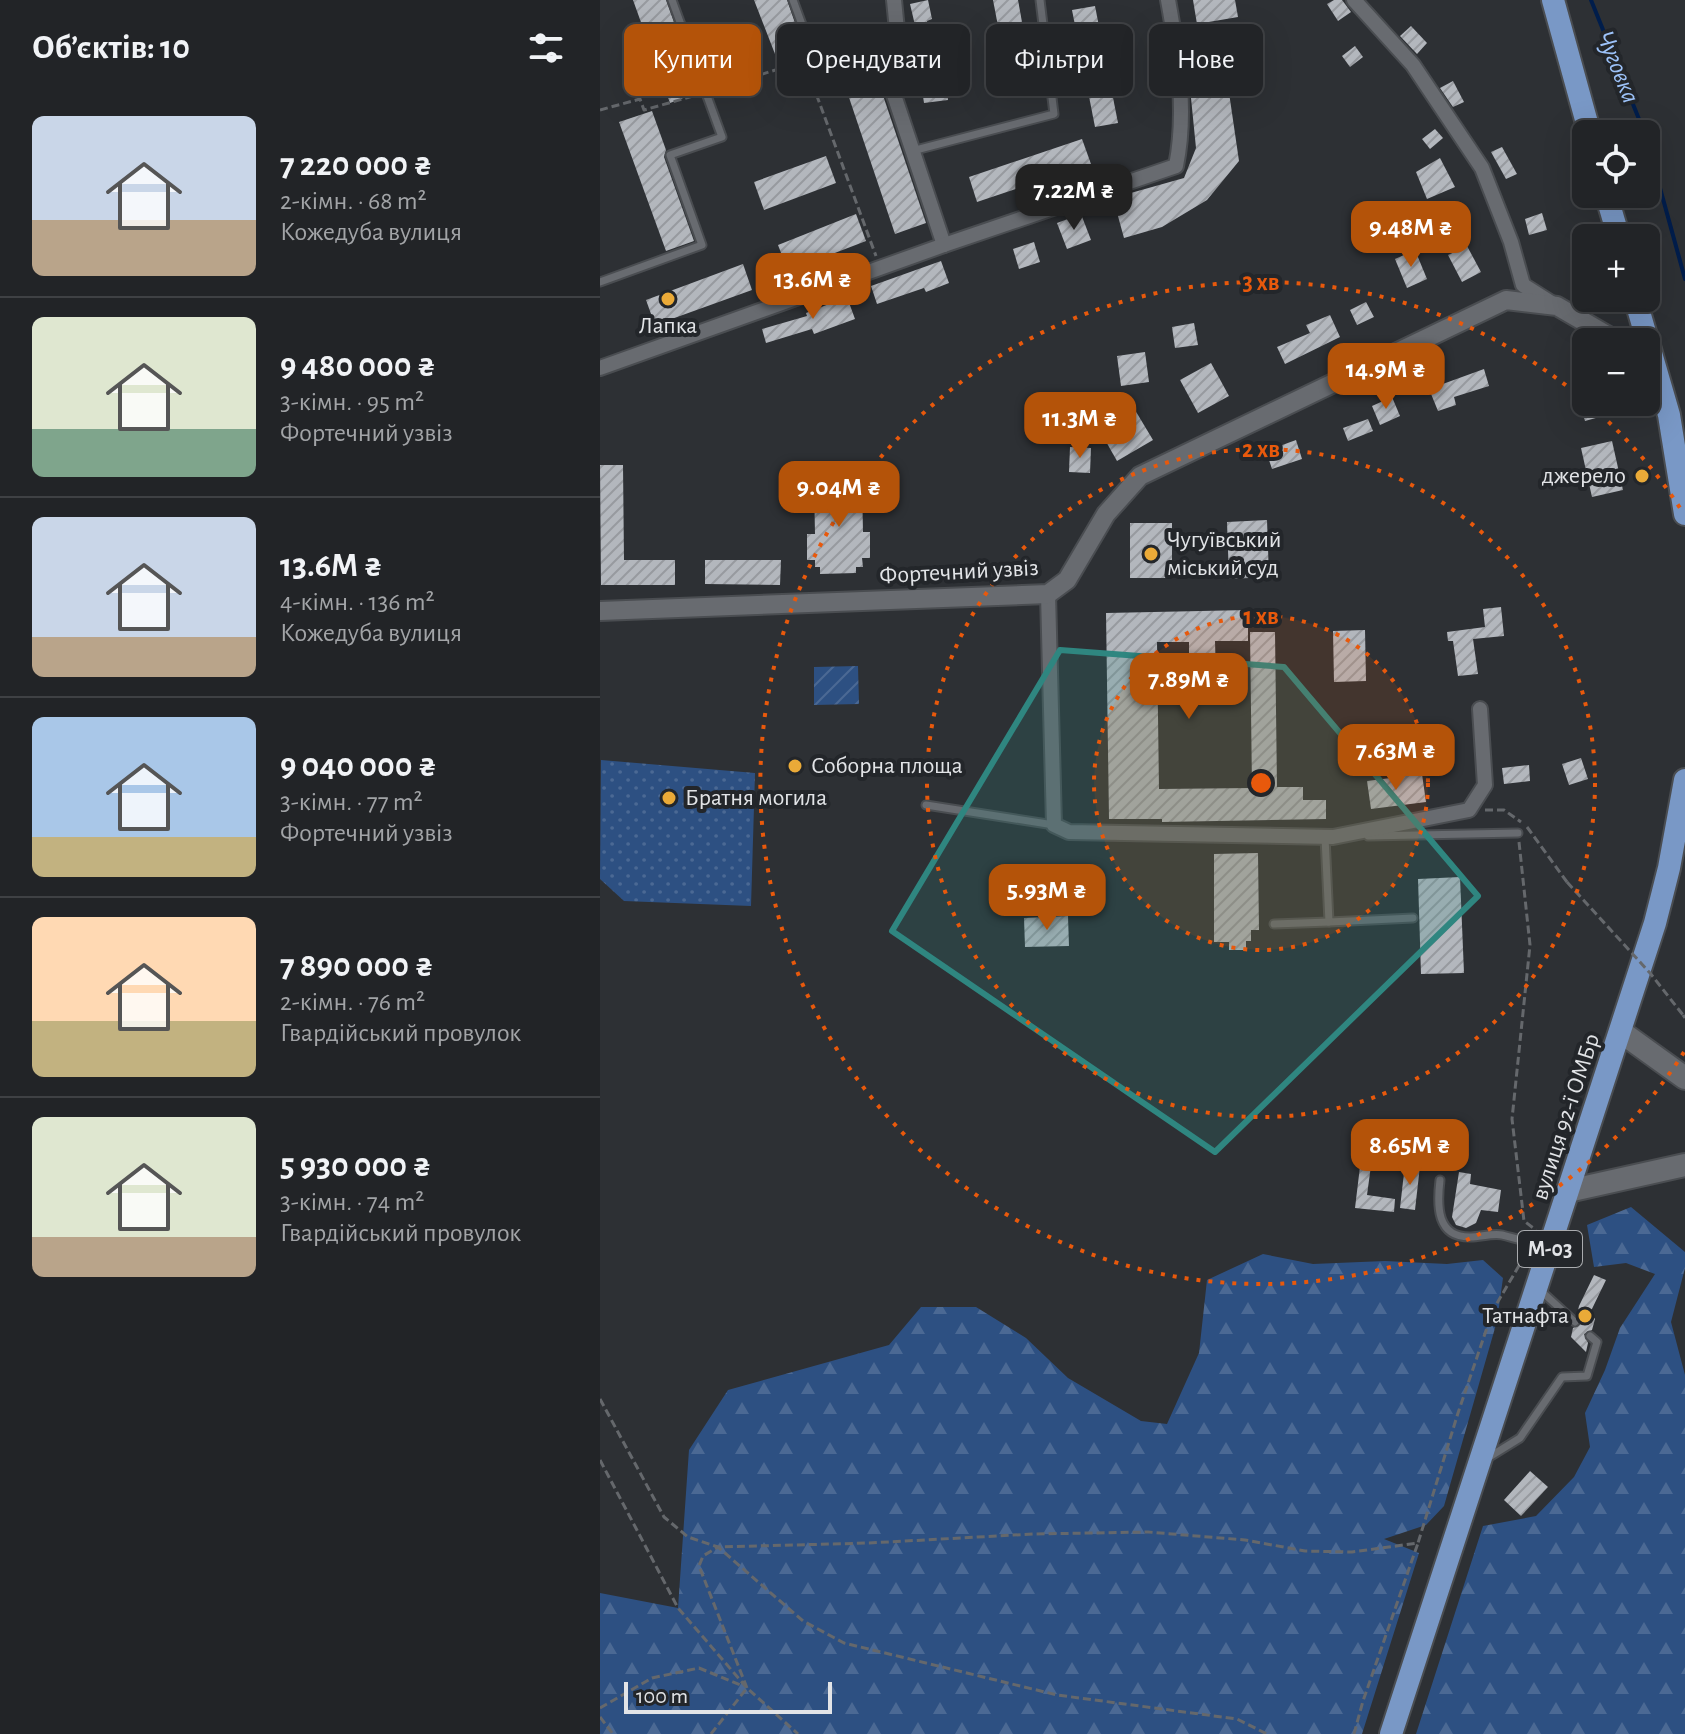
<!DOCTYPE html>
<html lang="uk">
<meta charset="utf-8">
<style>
:root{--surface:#222427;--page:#2a2c2f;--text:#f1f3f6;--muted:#a2a4a7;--line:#3f4144;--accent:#b45309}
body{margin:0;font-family:"Alegreya Sans",sans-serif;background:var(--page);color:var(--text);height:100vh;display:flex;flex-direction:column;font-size:30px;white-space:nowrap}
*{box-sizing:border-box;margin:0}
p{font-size:26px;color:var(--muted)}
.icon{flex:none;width:44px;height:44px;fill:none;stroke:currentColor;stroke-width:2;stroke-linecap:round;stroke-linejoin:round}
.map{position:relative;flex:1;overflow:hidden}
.panel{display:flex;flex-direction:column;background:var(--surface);width:600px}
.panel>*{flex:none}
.guide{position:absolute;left:24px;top:24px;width:760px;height:72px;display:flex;gap:16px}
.buttons{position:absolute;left:972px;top:120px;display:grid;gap:16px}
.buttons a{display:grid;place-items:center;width:88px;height:88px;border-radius:12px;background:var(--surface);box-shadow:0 8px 32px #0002,0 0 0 2px var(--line);font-size:40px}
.scale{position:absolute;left:24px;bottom:20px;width:208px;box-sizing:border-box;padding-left:8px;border:4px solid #e2e4e7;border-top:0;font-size:22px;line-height:28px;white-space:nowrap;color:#e2e4e7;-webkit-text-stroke:6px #23262a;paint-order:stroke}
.price{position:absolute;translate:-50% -68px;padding:0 18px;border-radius:16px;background:var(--accent);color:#fff;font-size:26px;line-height:52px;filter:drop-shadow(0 2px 4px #0008)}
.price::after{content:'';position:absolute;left:50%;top:48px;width:24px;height:18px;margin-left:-12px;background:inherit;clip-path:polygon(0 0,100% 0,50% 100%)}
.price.on{background:#222;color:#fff}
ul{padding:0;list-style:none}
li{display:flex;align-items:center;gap:24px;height:200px;padding:0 32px}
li+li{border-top:2px solid var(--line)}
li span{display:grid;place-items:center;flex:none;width:224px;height:160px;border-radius:12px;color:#555}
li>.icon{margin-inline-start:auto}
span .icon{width:96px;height:96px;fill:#fffc;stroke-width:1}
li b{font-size:34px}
h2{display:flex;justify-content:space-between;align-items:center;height:96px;padding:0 32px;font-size:34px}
.chip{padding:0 28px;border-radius:12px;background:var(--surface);box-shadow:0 8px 32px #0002,0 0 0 2px var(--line);font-size:28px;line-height:72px}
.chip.on{background:var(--accent);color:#fff}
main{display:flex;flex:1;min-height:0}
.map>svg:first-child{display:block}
.grass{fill:url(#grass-dots)}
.forest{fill:url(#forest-firs)}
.garden{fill:url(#garden-furrows)}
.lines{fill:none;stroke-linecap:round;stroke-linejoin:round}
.stream{stroke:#001d4b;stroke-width:4}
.building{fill:url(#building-hatch)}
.service-casing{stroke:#4a4d51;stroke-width:11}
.minor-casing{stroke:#4a4d51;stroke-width:18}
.tertiary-casing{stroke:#4a4d51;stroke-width:22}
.secondary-casing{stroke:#4a4d51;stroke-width:26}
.trunk-casing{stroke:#4a4d51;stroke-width:26}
.path{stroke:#65686c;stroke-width:3;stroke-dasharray:8 4;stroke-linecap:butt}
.service{stroke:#686b70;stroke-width:7}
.minor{stroke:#686b70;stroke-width:14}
.tertiary{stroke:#686b70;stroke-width:18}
.secondary{stroke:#686b70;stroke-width:22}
.trunk{stroke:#7998c6;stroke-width:22}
.path-bridge{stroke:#65686c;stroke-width:3;stroke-dasharray:8 4;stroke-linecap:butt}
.marked{fill:#2f8680;fill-opacity:0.2;stroke:#2f8680;stroke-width:6;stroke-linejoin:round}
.ring{fill:none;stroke:#e8590c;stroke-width:4;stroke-dasharray:4 8}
.poi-dot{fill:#eaaa38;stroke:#23262a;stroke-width:3}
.labels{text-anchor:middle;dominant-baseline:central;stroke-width:8;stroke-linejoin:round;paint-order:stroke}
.shield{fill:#23262a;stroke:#a9abae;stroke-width:2}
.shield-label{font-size:22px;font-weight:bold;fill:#e2e4e7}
.poi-label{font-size:24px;fill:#e2e4e7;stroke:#23262a;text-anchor:start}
.street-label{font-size:24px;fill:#e2e4e7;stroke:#23262a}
.water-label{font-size:26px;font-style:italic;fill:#9dc3fa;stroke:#23262a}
.centre{fill:#e8590c;stroke:#23262a;stroke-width:4}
.ring-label{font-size:24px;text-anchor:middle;font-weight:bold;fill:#e8590c;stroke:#23262a;stroke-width:8;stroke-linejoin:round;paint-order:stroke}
</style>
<main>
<section class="panel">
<h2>Об’єктів: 10<svg class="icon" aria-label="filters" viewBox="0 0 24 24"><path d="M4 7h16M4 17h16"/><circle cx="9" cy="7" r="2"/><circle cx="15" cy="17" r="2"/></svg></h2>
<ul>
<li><span style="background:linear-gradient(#c9d6e8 65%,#b9a48a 0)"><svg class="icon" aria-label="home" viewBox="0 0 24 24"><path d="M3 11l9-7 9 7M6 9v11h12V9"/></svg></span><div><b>7 220 000 ₴</b><p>2-кімн. · 68 m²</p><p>Кожедуба вулиця</p></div></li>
<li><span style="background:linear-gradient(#dfe7d0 70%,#7fa58c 0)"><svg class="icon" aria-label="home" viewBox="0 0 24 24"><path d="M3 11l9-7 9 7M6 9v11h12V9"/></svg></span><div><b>9 480 000 ₴</b><p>3-кімн. · 95 m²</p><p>Фортечний узвіз</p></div></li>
<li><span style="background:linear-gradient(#c9d6e8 75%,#b9a48a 0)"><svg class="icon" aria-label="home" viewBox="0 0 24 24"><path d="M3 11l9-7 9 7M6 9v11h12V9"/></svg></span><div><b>13.6M ₴</b><p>4-кімн. · 136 m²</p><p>Кожедуба вулиця</p></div></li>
<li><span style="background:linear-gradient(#a9c7e8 75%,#c2b280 0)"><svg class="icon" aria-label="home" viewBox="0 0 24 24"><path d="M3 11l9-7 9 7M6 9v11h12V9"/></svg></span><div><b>9 040 000 ₴</b><p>3-кімн. · 77 m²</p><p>Фортечний узвіз</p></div></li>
<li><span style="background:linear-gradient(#ffd9b3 65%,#c2b280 0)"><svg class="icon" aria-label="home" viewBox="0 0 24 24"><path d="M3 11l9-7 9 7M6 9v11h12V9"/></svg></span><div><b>7 890 000 ₴</b><p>2-кімн. · 76 m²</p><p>Гвардійський провулок</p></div></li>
<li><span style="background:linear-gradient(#dfe7d0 75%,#b9a48a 0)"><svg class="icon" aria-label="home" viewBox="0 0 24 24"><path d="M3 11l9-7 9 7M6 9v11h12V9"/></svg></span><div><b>5 930 000 ₴</b><p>3-кімн. · 74 m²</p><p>Гвардійський провулок</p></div></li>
</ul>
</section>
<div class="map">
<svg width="1085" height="1734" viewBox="0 0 1085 1734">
<defs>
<pattern id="grass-dots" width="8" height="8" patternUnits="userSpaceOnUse" patternTransform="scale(2)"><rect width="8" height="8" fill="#2d5082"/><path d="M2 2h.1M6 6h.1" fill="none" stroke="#4b6994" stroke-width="1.8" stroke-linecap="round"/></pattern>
<pattern id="forest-firs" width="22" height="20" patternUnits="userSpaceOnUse" patternTransform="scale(2)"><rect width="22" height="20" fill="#2d5082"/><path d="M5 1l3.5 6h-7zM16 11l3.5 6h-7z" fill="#4b6994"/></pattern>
<pattern id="garden-furrows" width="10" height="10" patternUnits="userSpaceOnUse" patternTransform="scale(2)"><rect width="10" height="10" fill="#2d5082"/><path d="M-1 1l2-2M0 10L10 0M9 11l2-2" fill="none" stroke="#4b6994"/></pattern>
<pattern id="building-hatch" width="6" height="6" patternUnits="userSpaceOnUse" patternTransform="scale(2)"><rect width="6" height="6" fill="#b3b7bd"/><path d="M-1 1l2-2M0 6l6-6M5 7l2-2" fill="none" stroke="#979a9f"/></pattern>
</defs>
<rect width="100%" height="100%" fill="#2d3034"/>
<polygon class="grass" points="1,760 155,773 151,906 24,901 0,879"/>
<g class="forest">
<polygon points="1031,1207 1085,1252 1085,1268 1071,1322 1085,1375 1085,1734 816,1734 883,1526 936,1516 974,1477 990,1447 985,1413 1005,1370 1020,1328 1055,1274 1026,1263 994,1267 987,1225"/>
<polygon points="663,1254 713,1264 785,1261 847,1264 883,1260 903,1278 897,1321 844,1506 826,1525 784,1539 819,1553 762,1734 0,1734 0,1593 78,1608 89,1450 128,1390 289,1345 321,1307 376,1307 426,1338 468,1378 541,1421 567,1424 599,1353 607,1280"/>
</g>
<polygon class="garden" points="258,666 259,704 214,705 214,667"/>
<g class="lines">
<g class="stream">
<polyline points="991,0 1045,134"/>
<polyline points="1046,137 1085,279"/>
</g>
</g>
<g class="building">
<polygon points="33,0 66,0 99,92 70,103"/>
<polygon points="154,0 187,0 202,43 208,47 211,55 180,67"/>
<polygon points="328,0 332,19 327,21 333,58 314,62 310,39 318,38 310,4"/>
<polygon points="393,0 418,0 422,22 398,26"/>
<polygon points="593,0 635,0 638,17 597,24"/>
<polygon points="734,0 742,0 751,12 738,21 727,4"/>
<polygon points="495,6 518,123 495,127 472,10"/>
<polygon points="811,26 827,43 817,54 800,36"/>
<polygon points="266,45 326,223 295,234 235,56"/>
<polygon points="755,46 763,57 750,67 742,56"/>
<polygon points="626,72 639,161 607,200 562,227 524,238 513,198 584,178 596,148 589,78"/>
<polygon points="345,79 348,100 324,103 321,83"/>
<polygon points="853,81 864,102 853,107 840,88"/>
<polygon points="52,111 66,150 64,157 94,241 66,251 19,122"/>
<polygon points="835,129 843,138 830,149 822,139"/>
<polygon points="482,139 491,164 377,202 369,177"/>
<polygon points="902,147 917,174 906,179 891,152"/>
<polygon points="226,156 236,183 164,210 154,182"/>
<polygon points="840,158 855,187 827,199 816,172"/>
<polygon points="942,213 947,230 929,235 925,219"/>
<polygon points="256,214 266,241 188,271 178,245"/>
<polygon points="481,214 491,240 467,249 457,223"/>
<polygon points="434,242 440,262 419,269 413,249"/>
<polygon points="867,246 881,272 862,282 848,255"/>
<polygon points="815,250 827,279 807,288 795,259"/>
<polygon points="341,261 349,283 326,292 324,288 277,304 271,286"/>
<polygon points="143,264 152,290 55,325 46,300"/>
<polygon points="247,297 255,319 214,334 212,329 166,343 162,329 207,316 206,313"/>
<polygon points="766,302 774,317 757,325 750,310"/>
<polygon points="730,315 740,337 685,364 677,347 710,333 706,325"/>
<polygon points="594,323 598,345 575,348 572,327"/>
<polygon points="545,352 549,382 521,386 517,356"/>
<polygon points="611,363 629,396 598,413 580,380"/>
<polygon points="884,369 889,386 854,397 856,405 838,411 829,389"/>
<polygon points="792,397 800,416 780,425 772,406"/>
<polygon points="991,402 999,402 1003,416 985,421 980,405"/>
<polygon points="535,410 553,440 517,461 500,431"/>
<polygon points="768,419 773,431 748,441 743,428"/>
<polygon points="696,440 702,459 672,469 666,451"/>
<polygon points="1012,441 1023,490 992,497 981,448"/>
<polygon points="470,447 491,448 490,473 469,472"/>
<polygon points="0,465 23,465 24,560 75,560 75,585 1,585"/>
<polygon points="262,482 263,532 270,532 270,558 262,558 263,567 256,567 256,573 220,574 220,567 215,567 215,560 207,560 207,534 215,534 214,483"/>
<polygon points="667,520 669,577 629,579 627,522"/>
<rect x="530" y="523" width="42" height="55"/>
<polygon points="105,560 181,560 180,585 105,584"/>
<polygon points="901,607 904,636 873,639 878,674 858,676 853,641 848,641 847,632 885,627 883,609"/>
<polygon points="648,610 648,641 615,641 616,677 589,677 589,642 557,642 559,789 652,788 650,632 675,632 677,787 703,787 703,800 726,800 726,819 562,822 562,819 509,819 506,613"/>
<polygon points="765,630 766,681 734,682 733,631"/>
<polygon points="981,758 988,779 969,785 962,764"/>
<polygon points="929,765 930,781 904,784 902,768"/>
<polygon points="822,774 826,802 771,809 767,781"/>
<polygon points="658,853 659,930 651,930 651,941 646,941 646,950 629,950 629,942 614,942 614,854"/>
<polygon points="860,877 864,973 821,974 818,879"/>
<polygon points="468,916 469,946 425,947 424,918"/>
<polygon points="762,1150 773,1151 767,1195 795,1199 794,1212 755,1208"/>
<polygon points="805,1164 820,1166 815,1210 800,1208"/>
<polygon points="859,1172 871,1174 870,1184 901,1190 898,1212 881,1210 876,1223 866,1228 856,1225 852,1217"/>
<polygon points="994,1275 1006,1280 990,1313 995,1319 992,1330 984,1334 988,1343 986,1352 971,1337 973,1328 981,1324 977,1315 979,1306"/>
<polygon points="930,1471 948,1487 921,1516 904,1500"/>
</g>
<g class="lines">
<g class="service-casing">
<g id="service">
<polyline points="193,0 208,41 297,30"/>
<polyline points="312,151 454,114 440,0"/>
<polyline points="0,282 102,245 70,155 122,137 72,0"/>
<polyline points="326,805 454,825"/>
<polyline points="768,836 918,833"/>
<polyline points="725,837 729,922 813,918"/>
<polyline points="674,924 729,922"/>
<path d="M840 1180C837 1205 836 1238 871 1237 880 1237 893 1233 902 1235 918 1239 929 1243 946 1244"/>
<polyline points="941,1291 975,1322"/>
<polyline points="886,1459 920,1438 962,1377 987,1376 997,1342 990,1336"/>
</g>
</g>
<g class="minor-casing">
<g id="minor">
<polyline points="294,0 297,30 291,43 294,95 344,245"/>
<polyline points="754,0 813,65 882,168 911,242 923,285 953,304"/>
<path d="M0 368 344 245 576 166C587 111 578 55 568 0"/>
<polyline points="448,594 454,825 469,832 733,837 869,810 885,785 880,709"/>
</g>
</g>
<g class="tertiary-casing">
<polyline id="tertiary" points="0,611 448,594 467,580 506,514 540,476 906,300 957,306 1019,342"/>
</g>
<g class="secondary-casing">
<g id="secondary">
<polyline points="1021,1032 1085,1078"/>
<polyline points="968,1191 1085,1165"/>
</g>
</g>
<g class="trunk-casing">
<g id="trunk">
<polyline points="953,0 990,134"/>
<polyline points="1006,194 1019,238"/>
<polyline points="1035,298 1069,415 1085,514"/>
<polyline points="791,1734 1055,923 1069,868 1085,780"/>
</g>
</g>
<g class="path">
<polyline points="204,61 276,256"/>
<polyline points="115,89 204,61 214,56 212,52"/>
<polyline points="0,110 40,99 44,110 97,95"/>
<polyline points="885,810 904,810 921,822"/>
<polyline points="927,827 967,882"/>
<polyline points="919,842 930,945 912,1119 924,1221 936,1230"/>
<polyline points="1083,1015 1085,1018"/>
<polyline points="0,1399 64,1517 88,1537 118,1547 269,1543 433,1534 548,1532 645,1540 705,1551 752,1552 818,1543 858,1413 893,1310 927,1252"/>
<polyline points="0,1460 78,1608 147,1688 198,1734"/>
<polyline points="147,1688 99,1566 103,1556 118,1547 203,1621 244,1643 457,1695 637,1719 667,1734"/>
<polyline points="0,1708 52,1678 99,1668 143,1686"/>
<polyline points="0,1717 13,1734"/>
<polyline points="111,1734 147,1688"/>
<polyline points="754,1734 763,1701 818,1543"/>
</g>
<use href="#service" class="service"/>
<use href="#minor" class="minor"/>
<use href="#tertiary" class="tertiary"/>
<use href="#secondary" class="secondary"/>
<use href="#trunk" class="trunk"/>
<polyline class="path-bridge" points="967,882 1050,973 1083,1015"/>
</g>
<path class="marked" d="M460 650 684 667 878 896 615 1152 292 931Z"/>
<circle cx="661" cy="783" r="167" fill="#e8590c" fill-opacity=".12"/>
<g class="ring">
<circle cx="661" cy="783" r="167"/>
<circle cx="661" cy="783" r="334"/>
<path d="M1084 1052A501 501 0 1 1 1084 514"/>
</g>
<g class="poi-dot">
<circle cx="68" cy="299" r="8"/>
<circle cx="1042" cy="476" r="8"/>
<circle cx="551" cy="554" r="8"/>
<circle cx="195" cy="766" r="8"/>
<circle cx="69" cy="798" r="8"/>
<circle cx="985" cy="1316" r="8"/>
</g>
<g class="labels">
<rect class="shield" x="918" y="1231" width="64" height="36" rx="6"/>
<g class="shield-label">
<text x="950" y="1249">М-03</text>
</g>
<g class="poi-label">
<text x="68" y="326" text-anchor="middle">Лапка</text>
<text x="1026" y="476" text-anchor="end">джерело</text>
<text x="567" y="540">Чугуївський<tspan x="567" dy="28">міський суд</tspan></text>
<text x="211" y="766">Соборна площа</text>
<text x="85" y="798">Братня могила</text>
<text x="969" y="1316" text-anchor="end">Татнафта</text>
</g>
<g class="street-label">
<text transform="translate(359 572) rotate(-3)">Фортечний узвіз</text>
<text transform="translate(966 1117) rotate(-72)">вулиця 92-ї ОМБр</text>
</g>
<g class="water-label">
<text transform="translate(1018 67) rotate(68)">Чуговка</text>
</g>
</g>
<circle cx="661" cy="783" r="12" class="centre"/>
<g class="ring-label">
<text x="661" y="290">3 хв</text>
<text x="661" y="457">2 хв</text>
<text x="661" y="624">1 хв</text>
</g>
</svg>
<div class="buttons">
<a><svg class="icon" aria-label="locate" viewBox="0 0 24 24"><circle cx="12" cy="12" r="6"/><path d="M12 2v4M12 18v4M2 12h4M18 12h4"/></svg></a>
<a>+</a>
<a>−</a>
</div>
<div class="scale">100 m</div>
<b class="price on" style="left:474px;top:232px">7.22M ₴</b>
<b class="price" style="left:811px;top:269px">9.48M ₴</b>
<b class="price" style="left:213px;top:321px">13.6M ₴</b>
<b class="price" style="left:786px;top:411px">14.9M ₴</b>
<b class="price" style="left:480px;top:460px">11.3M ₴</b>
<b class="price" style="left:239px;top:529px">9.04M ₴</b>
<b class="price" style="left:589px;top:721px">7.89M ₴</b>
<b class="price" style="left:796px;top:792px">7.63M ₴</b>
<b class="price" style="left:447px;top:932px">5.93M ₴</b>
<b class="price" style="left:810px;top:1187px">8.65M ₴</b>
<div class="guide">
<a class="chip on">Купити</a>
<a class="chip">Орендувати</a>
<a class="chip">Фільтри</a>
<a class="chip">Нове</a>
</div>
</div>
</main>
